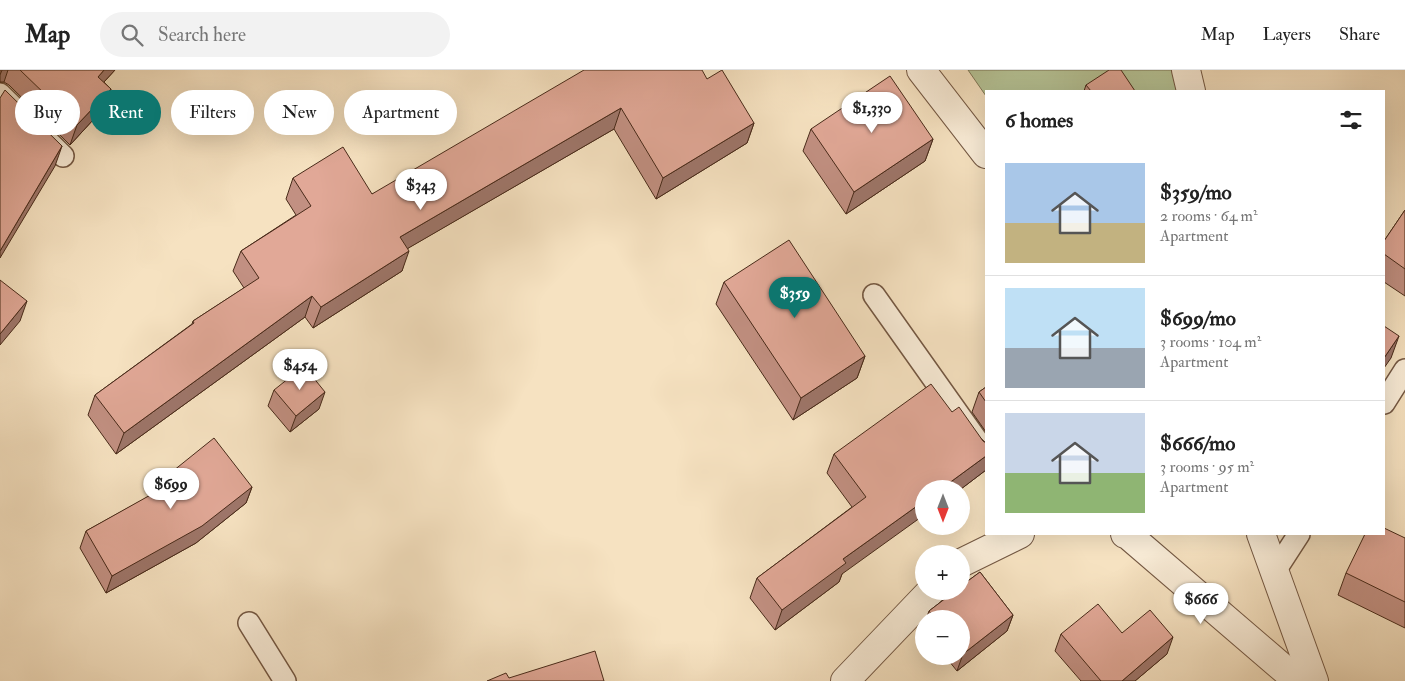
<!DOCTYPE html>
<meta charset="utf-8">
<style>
:root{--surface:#fff;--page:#f2f2f2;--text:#222;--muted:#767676;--line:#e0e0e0;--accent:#0f766e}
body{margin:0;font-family:"IM FELL Double Pica",serif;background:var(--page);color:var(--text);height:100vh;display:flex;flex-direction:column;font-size:19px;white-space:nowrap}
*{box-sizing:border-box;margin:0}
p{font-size:16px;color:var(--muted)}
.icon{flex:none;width:28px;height:28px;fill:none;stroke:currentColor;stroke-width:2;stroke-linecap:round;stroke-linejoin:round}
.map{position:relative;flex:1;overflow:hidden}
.drawer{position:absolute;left:985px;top:20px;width:400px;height:445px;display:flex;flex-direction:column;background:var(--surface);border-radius:0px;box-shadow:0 5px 20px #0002}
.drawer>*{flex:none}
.hud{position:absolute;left:15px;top:20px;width:475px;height:45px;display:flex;gap:10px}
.needle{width:32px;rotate:180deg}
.controls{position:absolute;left:915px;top:410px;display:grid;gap:10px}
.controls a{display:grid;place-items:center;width:55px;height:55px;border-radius:50%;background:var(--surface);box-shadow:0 5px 20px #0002;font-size:25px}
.price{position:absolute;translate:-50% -42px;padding:0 11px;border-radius:18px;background:#fff;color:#222;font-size:16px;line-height:32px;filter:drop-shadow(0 1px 2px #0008)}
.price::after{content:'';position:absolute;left:50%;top:30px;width:15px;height:11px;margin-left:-8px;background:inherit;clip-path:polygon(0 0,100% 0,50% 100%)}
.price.selected{background:var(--accent);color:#fff}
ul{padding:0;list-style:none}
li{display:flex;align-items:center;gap:15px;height:125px;padding:0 20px}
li+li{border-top:1px solid var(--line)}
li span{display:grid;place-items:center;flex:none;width:140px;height:100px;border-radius:0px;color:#555}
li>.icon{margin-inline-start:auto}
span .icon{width:60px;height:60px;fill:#fffc;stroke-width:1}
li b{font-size:21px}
h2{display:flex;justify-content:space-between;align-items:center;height:60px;padding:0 20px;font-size:21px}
.tag{padding:0 18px;border-radius:22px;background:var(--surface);box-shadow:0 5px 20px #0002;font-size:18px;line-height:45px}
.tag.selected{background:var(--accent);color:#fff}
header{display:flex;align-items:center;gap:30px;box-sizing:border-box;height:70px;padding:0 25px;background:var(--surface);border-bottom:1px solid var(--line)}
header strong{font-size:24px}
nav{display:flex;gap:28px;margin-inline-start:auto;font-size:18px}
.search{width:350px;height:45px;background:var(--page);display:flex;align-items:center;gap:12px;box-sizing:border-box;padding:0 18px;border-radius:28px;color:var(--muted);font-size:19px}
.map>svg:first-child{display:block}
.green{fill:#b6c497;stroke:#7f7758}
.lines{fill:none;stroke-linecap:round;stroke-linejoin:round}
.lane-casing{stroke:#745843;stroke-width:24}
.street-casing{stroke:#745843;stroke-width:30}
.lane{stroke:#f9ecd7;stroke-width:21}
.street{stroke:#f9ecd7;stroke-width:28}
.wall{fill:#c29082;stroke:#482a19}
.shaded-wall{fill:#9e766a;stroke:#482a19}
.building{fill:#e1a897;stroke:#482a19}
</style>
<header>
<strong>Map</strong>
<div class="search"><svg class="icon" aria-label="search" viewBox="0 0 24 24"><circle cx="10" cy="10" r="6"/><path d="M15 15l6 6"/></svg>Search here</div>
<nav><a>Map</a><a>Layers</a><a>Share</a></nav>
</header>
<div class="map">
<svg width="1405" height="611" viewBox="0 0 1405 611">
<rect width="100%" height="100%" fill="#f6e2c1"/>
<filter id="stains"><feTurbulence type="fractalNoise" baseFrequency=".004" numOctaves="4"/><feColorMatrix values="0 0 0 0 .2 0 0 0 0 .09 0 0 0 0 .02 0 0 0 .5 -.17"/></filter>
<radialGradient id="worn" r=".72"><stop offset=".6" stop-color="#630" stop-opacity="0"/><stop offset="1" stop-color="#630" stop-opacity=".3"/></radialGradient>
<polygon class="green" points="968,0 1174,0 1178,21 986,21 986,26"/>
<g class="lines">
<g class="lane-casing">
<g id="lane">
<polyline points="0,24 63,86"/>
<polyline points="874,225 986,383"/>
<polyline points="1384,333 1405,300"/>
<polyline points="1275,501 1299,464"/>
<polyline points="249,553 285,611"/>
</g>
</g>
<g class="street-casing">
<g id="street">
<polyline points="921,0 986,84"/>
<polyline points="1186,0 1191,21"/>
<polyline points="1125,464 1128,465 1298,611"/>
<polyline points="1261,464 1314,611"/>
<polyline points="961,493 1020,464"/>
<polyline points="845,611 931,521"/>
</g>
</g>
<use href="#lane" class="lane"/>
<use href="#street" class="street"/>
</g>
<g class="wall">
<polygon points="0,0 115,0 104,12 111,19 104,38 70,75 9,15 4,12 0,12"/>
<polygon points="707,9 754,53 747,73 656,129 614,59 408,178 402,201 313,258 305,247 116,384 88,345 95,325 192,254 193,251 244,218 233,201 241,181 296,145 286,129 293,108 372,124"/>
<polygon points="1086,15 1135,21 1084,21"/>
<polygon points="811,59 933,69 925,91 846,144 803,81"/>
<polygon points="1405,140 1405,226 1384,212 1384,171"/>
<polygon points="724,212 865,286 857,308 793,350 716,234"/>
<polygon points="986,317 986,362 972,342 979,322"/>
<polygon points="274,320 319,339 290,362 268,336"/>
<polygon points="952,342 986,373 986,400 961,419 924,419 842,504 839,512 775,560 750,528 757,508 852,437 827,403 834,384"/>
<polygon points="173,401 252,417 246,433 196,473 106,523 80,478 86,461 168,416"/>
<polygon points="1405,468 1405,558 1338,525 1346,503"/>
<polygon points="980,502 1013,545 1007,561 957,601 945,586 961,586 961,549 926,549 929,541 955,521 961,521 961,516"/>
<polygon points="1122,563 1167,584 1135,611 1081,611 1055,581 1061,564"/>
</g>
<g class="shaded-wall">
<polygon points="2,0 8,0 4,12 0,12 0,5"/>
<polygon points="104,0 115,0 91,26 98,7"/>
<polygon points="111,19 104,38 70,75 77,55"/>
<polygon points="621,38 614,59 393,187 400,167"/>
<polygon points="754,53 747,73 656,129 663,108"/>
<polygon points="933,69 925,91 846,144 854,122"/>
<polygon points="62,76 55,96 0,188 0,181"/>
<polygon points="409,181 402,201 313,258 321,237"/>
<polygon points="312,226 305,247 116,384 124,363"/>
<polygon points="27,231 20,251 0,275 0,264"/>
<polygon points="1399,266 1391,288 1384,298 1384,288"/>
<polygon points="865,286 857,308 793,350 801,328"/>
<polygon points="325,322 319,339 290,362 296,346"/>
<polygon points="986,386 986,400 961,419 941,419"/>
<polygon points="252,417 246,433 196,473 106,523 112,506"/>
<polygon points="924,431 924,445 842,504 839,512 775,560 782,540 843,489"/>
<polygon points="1013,545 1007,561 957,601 963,584"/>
<polygon points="1173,567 1167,584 1135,611 1122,611"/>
</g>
<g class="building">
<polygon points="20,0 104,0 98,7 111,19 77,55"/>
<polygon points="584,0 702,0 707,9 722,0 754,53 663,108 621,38 400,167 409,181 321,237 312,226 124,363 95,325 194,253 193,251 259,208 241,181 311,136 293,108 343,77 372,124"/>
<polygon points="1109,0 1121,0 1135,21 1091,21 1086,15"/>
<polygon points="890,6 933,69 854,122 811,59"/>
<polygon points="5,20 62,76 0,181 0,28"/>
<polygon points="1405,140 1405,199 1384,184 1384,171"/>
<polygon points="789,170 865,286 801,328 724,212"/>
<polygon points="0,210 27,231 0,264"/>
<polygon points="1384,256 1399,266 1384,288"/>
<polygon points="304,296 325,322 296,346 274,320"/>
<polygon points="931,314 952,342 959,337 983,371 986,373 986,386 941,419 924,419 924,431 843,489 846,493 782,540 757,508 866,427 834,384"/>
<polygon points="986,317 986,332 979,322"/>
<polygon points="214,368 252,417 202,456 112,506 86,461 179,409 173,401"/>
<polygon points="1384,458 1405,468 1405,532 1346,503 1365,464 1384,464"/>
<polygon points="980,502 1013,545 963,584 961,583 961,549 935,549 929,541 955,521 961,521 961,516"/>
<polygon points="1098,534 1122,563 1150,540 1173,567 1122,611 1101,611 1061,564"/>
<polygon points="595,581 604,611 487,611 506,603 509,608"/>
</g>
<rect width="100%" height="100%" filter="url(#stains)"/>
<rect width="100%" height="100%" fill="url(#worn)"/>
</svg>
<div class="controls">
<a><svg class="needle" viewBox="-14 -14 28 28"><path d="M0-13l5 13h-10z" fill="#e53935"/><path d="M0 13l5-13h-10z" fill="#767676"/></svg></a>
<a>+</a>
<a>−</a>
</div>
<b class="price" style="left:872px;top:64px">$1,330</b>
<b class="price" style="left:421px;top:141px">$343</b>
<b class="price selected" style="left:795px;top:249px">$359</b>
<b class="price" style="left:300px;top:321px">$454</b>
<b class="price" style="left:171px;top:440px">$699</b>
<b class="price" style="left:1201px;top:555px">$666</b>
<div class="hud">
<a class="tag">Buy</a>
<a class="tag selected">Rent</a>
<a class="tag">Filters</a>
<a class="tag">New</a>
<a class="tag">Apartment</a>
</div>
<section class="drawer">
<h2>6 homes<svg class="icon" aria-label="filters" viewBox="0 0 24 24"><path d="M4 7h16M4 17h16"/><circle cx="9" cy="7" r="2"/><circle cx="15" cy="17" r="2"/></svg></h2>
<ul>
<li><span style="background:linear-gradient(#a9c7e8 60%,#c2b280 0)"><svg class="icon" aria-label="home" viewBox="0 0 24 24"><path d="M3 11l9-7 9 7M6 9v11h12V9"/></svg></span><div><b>$359/mo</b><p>2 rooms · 64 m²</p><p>Apartment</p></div></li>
<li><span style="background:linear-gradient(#bfe0f5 60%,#9aa5b1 0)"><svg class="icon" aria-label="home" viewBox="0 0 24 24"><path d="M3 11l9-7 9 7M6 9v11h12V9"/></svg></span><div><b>$699/mo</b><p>3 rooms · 104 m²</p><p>Apartment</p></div></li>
<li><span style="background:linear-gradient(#c9d6e8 60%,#8fb573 0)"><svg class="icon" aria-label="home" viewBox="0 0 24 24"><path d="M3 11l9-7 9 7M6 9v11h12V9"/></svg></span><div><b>$666/mo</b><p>3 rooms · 95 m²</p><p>Apartment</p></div></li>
</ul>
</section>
</div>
